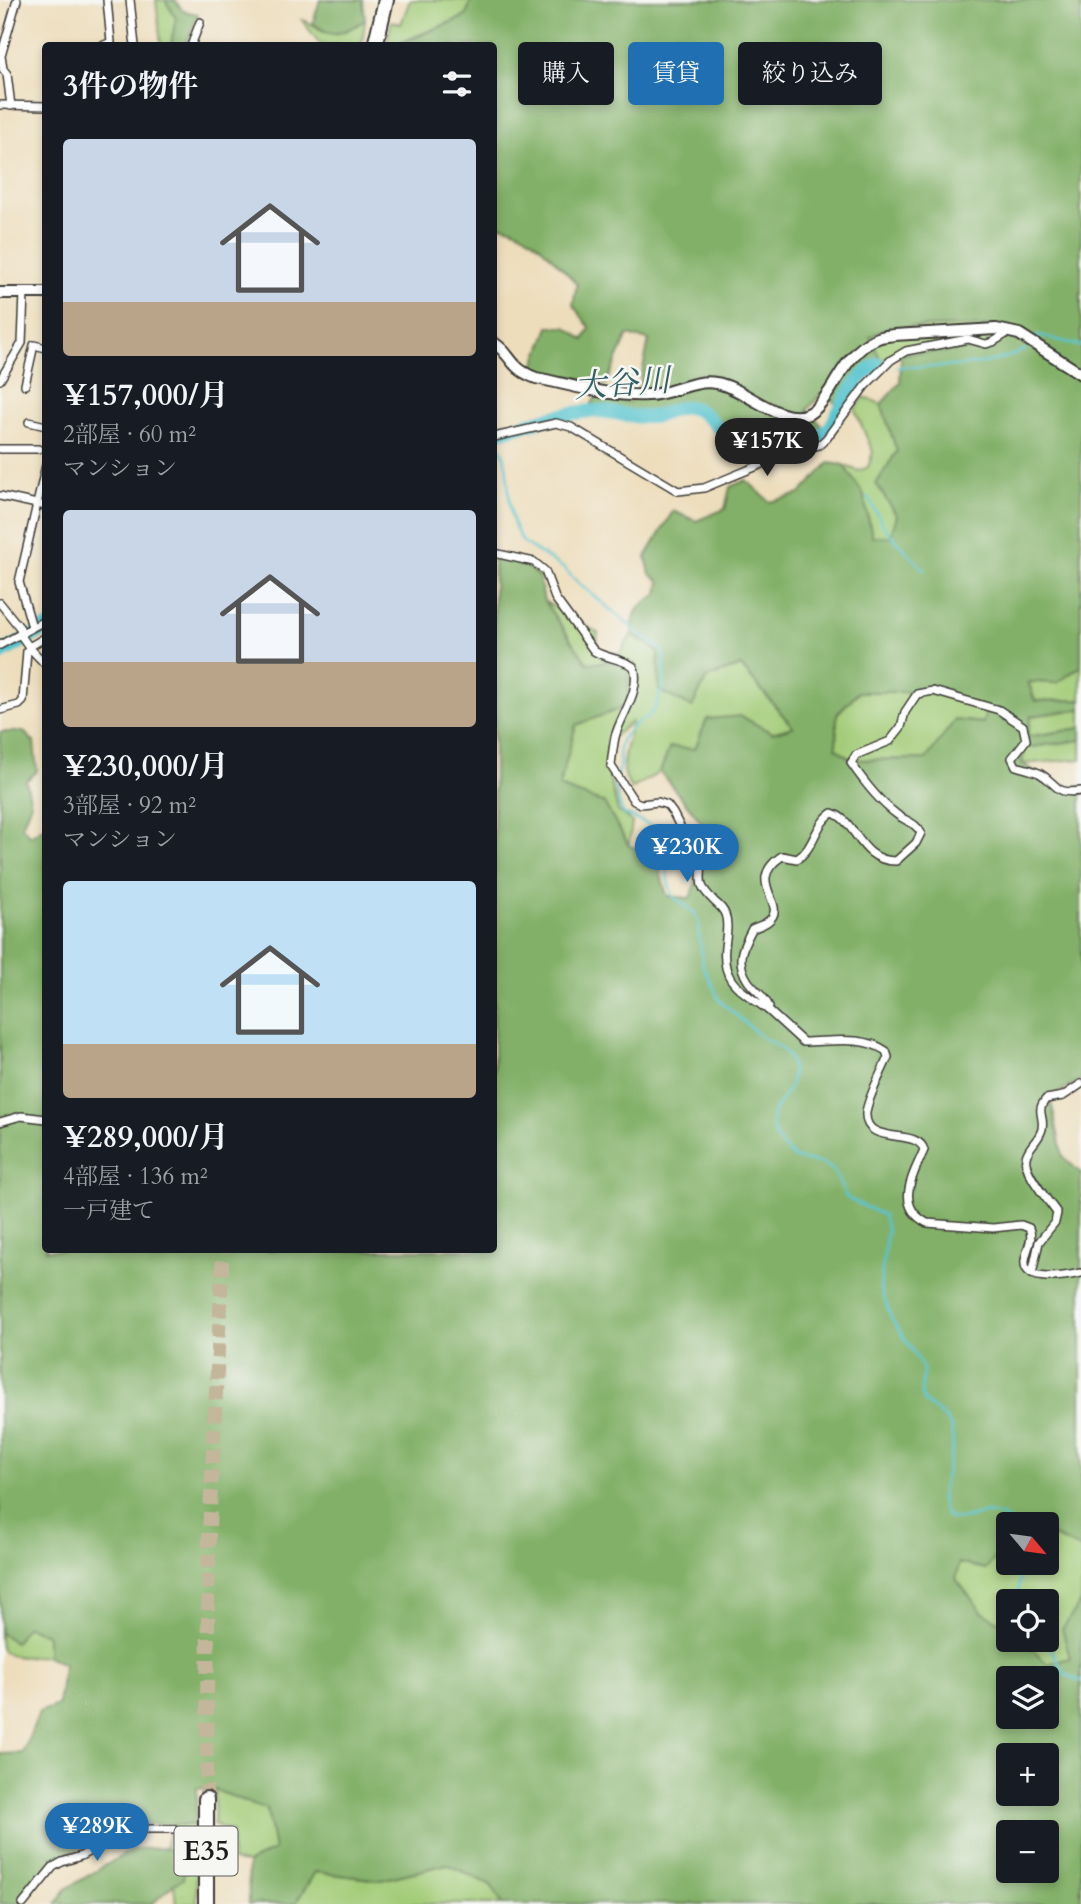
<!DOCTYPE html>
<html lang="ja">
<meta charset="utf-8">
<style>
:root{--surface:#171b24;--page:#242831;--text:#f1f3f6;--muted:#9ea1a6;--accent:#1f6fb2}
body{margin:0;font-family:Cardo,"Noto Serif JP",serif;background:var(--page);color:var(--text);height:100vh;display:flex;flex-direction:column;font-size:26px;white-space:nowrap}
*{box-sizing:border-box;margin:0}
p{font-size:23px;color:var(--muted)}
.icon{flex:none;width:38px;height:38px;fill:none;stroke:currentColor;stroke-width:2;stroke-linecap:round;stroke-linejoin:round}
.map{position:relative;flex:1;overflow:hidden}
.details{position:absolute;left:42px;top:42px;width:455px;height:1211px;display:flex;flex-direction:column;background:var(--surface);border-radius:7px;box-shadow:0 4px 10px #0003}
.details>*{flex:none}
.top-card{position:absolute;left:518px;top:42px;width:457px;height:63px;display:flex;gap:14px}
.needle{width:46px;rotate:119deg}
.controls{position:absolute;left:996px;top:1512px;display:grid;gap:14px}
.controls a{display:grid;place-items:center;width:63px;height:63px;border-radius:7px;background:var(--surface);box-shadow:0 4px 10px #0003;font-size:35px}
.price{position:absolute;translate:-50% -60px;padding:0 16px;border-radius:24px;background:var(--accent);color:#fff;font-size:23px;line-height:46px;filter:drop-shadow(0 2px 4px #0008)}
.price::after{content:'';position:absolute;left:50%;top:42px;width:21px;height:16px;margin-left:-10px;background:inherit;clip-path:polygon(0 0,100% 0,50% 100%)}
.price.on{background:#222;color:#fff}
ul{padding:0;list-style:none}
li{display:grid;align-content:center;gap:14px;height:371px;padding:0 21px}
li span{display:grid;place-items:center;height:217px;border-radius:7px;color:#555}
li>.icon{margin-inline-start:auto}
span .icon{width:126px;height:126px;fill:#fffc;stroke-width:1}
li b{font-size:30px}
h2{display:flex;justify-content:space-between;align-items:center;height:84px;padding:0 21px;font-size:30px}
.chip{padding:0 24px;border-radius:7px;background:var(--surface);box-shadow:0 4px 10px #0003;font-size:24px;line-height:63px}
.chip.on{background:var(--accent);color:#fff}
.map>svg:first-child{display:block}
.green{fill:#a3cc78;stroke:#60744a;stroke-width:2}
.forest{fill:#82b068;stroke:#4f6642;stroke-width:2;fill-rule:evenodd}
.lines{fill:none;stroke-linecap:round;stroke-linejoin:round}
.stream{stroke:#57c4cf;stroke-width:2.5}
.river{stroke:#57c4cf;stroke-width:14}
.highway-tunnel{stroke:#c3b69b;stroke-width:14;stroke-dasharray:14 7;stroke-linecap:butt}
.street-casing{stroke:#3b3934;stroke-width:10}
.secondary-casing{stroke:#3b3934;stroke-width:14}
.highway-casing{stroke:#3b3934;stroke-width:18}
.street{stroke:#fff;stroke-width:7}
.secondary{stroke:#fff;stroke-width:10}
.highway{stroke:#fff;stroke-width:14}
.labels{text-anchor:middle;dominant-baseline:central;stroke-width:5;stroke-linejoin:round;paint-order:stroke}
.shield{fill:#f6f6f2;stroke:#5d5d5c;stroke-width:2}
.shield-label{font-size:28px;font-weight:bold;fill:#1c1c1c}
.water-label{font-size:32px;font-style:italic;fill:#345f64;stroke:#f6f6f2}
</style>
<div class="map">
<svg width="1081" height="1904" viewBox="0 0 1081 1904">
<rect width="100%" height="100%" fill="#f6f6f2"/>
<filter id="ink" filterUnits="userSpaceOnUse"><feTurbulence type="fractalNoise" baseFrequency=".0143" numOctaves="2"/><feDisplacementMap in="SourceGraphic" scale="14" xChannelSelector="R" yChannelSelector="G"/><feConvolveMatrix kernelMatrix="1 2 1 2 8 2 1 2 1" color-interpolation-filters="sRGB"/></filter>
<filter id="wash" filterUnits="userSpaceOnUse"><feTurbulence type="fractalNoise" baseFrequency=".00686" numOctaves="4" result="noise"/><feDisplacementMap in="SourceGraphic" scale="28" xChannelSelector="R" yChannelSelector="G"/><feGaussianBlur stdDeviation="1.57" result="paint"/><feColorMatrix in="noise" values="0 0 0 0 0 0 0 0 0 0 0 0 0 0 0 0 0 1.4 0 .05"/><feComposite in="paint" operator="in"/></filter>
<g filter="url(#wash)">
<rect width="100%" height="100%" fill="#edddbb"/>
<g class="green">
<polygon points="156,0 165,0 176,18 171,45 163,45 161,44"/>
<polygon points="410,0 471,0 466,16 394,45 386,46 392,21 401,24"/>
<path d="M302 20C314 23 313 26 323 31 337 39 353 27 365 20L362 45H321Z"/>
<polygon points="1009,326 1011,335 982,349 901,354 881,360 869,338 890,327"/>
<polygon points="864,397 881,404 897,451 877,484 897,516 891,537 872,536 863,493 843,465 859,471 868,467 873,452 855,410"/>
<path d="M544 601 598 633 597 644 605 652 620 653 632 634 658 652 660 691 691 707 706 678 741 666 793 727 772 733 741 717 695 749 670 747 660 772 631 789C615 760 629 749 631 722L612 738 607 768 618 811 632 822 629 846 604 803 558 787 576 725 627 706 629 662 587 663Z"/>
<polygon points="1081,666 1081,700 1035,701 1028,681 1057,683"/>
<polygon points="858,692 933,692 987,708 983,723 955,720 927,759 852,760 836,749 837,714"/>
<polygon points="1081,709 1081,728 1026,737 1031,716"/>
<polygon points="1081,740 1081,759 1022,764 1025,748"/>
<polygon points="1047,1534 1081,1549 1081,1602 1078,1605 1070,1658 1046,1665 1024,1640 1046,1640 1046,1601 1008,1601 1008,1627 982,1612 956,1580 958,1563 986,1569 1008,1543 1008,1563 1046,1563"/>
<path d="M27 1626 47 1635V1656C35 1656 11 1660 2 1650 0 1646 0 1638 0 1633L15 1642Z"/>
<polygon points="215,1790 267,1809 274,1850 248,1863 232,1861 232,1832 214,1824"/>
<polygon points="171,1825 195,1825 197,1904 176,1904 174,1884 183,1878 165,1848"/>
<polygon points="447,1864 491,1885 503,1904 295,1904 315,1872 381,1880"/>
</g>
<g class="forest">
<polygon points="165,0 175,0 183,11 198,14 186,45 171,45 176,18"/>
<path d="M320 0H363L365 20C344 32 334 41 313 23Z"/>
<path d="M471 0H1081V666L1057 683 1028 682 1035 701 1081 700V709L1031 716 1027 737 1081 728V740L1025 748 1022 763 1061 789 1081 786V1080L1050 1097 1063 1157 1081 1173V1549L1047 1534 1046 1524H1008V1543L986 1569 959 1563 956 1579 982 1612 1008 1627V1640H1024L1047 1664 1070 1658 1062 1629 1081 1602V1904H503L491 1885 447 1864 381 1880 315 1872 295 1904H249L248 1863 274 1850 267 1809 215 1790 197 1788 195 1825 128 1824 53 1861 19 1904H0L2 1872 0 1871V1754L23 1753 39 1712 58 1705 64 1664 47 1656V1635L27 1626 15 1642 0 1633V732H24L34 742 37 771 26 781 31 803 22 826 30 836 45 826 46 1250H494V556L521 562 539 577 544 601 587 663 630 661 627 706 576 725 559 787 604 803 629 846 655 853 667 896 690 898 713 836 660 772 670 747 695 749 707 719 741 716 772 733 793 727 741 666 707 678 692 707 659 691 658 652 632 634C633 609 638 606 658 594L660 581 650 574 646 557 673 511 696 521 725 509 730 487 746 480 770 502 800 494 829 463 843 465 863 493 872 536 890 537 897 516 876 484 897 451 881 404 900 383 901 354 982 349 1011 335 1009 326 890 327 870 337 881 360 842 408 822 393 807 410 828 432 818 443 760 441 728 433 698 408 686 404 655 415 624 412 591 405 596 397 629 402 639 388 649 340 628 335 606 384 533 369 549 327H566L584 340 590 328 573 305 577 284C556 262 526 224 494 225V46H394L466 16ZM858 692H933L987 709 983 723 955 720 926 759 852 760 836 748 837 714ZM1008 1678H1046V1717H1008ZM1008 1755H1046V1794H1008ZM1008 1832H1046V1871H1008Z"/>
<polygon points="165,1848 185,1857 183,1879 174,1884 152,1904 56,1904 66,1889 133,1849"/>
</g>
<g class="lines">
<g class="stream">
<polyline points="1036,337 1042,336 1081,346"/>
<path d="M897 367C906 366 915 367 924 367 955 367 999 365 1026 349"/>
<path d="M494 442 501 449 504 456C512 485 504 518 524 543L565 569 574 579 641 635 661 649 664 659V683L658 701 654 710 647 718 637 722 626 734 621 741 619 749 620 767 615 784 620 807 624 814 650 825 660 836 666 857 668 881 672 894 678 900 694 912 698 923 703 966 720 1001 763 1038 780 1047 790 1059 793 1073 790 1086 773 1113 772 1127 777 1139 784 1148 796 1159 822 1163 833 1170 847 1198 883 1215 887 1231 880 1287 892 1320 916 1356 923 1369 921 1394 925 1402 945 1418 951 1427 953 1445 941 1496 943 1510 948 1517 962 1519 985 1513 1001 1516 1015 1524"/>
<polyline points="868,497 884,527 924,570"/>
<polyline points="1025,1601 1018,1590 1021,1571 1027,1563"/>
<polyline points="1046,1639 1064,1674 1081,1681"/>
</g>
<g class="river">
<path d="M494 433C526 425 564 411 598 411 616 412 633 418 651 417 663 416 675 407 687 407 702 407 714 426 726 434 748 448 765 441 788 440 796 440 806 442 814 439 830 435 836 416 843 403 851 388 864 371 878 364"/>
<polyline points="0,654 46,628"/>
</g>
</g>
</g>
<g filter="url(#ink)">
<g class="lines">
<polyline class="highway-tunnel" points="206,1799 209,1531 223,1250"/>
<g class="street-casing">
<g id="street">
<polyline points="130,0 135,46"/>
<polyline points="102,46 111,42 107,0"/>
<polyline points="191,46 200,22"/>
<polyline points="0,105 46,106"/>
<polyline points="11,106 7,74 3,69 1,56 17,0"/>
<polyline points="0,380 22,343 24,293"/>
<polyline points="25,385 34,345 46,348"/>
<polyline points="29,422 46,426"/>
<polyline points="494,437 556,423 571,427 678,491 704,488 777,458 819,445 826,439 865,386 891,360 906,351 968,339 986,344 993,342 1009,332"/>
<polyline points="0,449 38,449"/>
<polyline points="0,496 46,506"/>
<path d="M494 553 534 562 545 571 555 598 594 651C607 659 622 658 634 667 641 692 621 714 615 737 613 747 612 757 611 766L634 801 641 804 658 802 667 805 673 813 689 844 702 863C700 885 699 886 715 902 720 906 723 909 725 914 729 924 726 937 725 947 721 985 744 991 768 1010L769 1007C765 996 755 991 748 981 735 961 742 948 752 929 756 927 763 925 767 922 792 905 742 883 782 856L797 859C814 849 815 824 832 813 857 820 858 861 896 861L916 843 921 833C916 822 904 821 895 813 879 801 862 779 851 763L856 755 890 741 901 727 905 712 917 694 933 691 999 710 1023 726 1026 740 1012 758 1016 766C1023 768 1032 770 1039 773 1059 784 1053 795 1081 791"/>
<polyline points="0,603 20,628 22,637 29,647 46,637"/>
<polyline points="32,627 19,582 46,465"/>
<polyline points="0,645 46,620"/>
<polyline points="29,647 46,665"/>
<polyline points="0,710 19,705 23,701 27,651 29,647"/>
<path d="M768 1010 803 1042C830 1042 863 1035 886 1051L888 1057C882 1072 867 1099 866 1113 864 1147 918 1127 924 1150 913 1175 894 1206 927 1223L993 1228 1021 1225 1029 1228C1034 1240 1027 1247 1025 1260 1022 1285 1067 1276 1081 1273"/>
<polyline points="0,1122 21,1116 46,1119"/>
<path d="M1032 1274 1039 1242 1055 1222 1057 1213C1049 1201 1022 1171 1026 1157 1029 1145 1039 1141 1042 1129 1045 1116 1035 1112 1046 1099L1063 1096 1081 1084"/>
<polyline points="23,1904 53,1867 62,1862 81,1856 129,1829 175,1829"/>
</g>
</g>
<g class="secondary-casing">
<g id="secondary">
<polyline points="0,293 46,293"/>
<path d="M494 343C506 351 506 355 515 365 521 372 528 375 536 378 572 385 610 397 648 395 671 395 692 379 716 383 745 387 781 428 810 413 819 408 825 397 831 389 842 370 856 346 878 338 882 336 889 336 894 335L996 329 1019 334 1081 374"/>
</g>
</g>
<g class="highway-casing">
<g id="highway">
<polyline points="375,46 386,0"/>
<polyline points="206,1799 206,1904"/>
</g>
</g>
<use href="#street" class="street"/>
<use href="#secondary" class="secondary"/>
<use href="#highway" class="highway"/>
</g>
</g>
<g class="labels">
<rect class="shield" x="174.5" y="1826.5" width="63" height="49" rx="5"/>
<g class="shield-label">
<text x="206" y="1851">E35</text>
</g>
<g class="water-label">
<text transform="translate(622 384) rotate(-4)">大谷川</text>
</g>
</g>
</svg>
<div class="controls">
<a><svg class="needle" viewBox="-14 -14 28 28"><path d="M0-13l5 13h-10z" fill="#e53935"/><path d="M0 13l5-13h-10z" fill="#9ea1a6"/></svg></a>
<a><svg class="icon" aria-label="locate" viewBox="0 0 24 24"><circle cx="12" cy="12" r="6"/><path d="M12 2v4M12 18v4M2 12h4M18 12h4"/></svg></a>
<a><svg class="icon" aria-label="layers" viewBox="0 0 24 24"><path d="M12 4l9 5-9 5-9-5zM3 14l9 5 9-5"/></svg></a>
<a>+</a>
<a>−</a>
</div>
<b class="price on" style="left:767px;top:478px">¥157K</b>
<b class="price" style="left:687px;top:884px">¥230K</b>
<b class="price" style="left:97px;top:1863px">¥289K</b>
<div class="top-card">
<a class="chip">購入</a>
<a class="chip on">賃貸</a>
<a class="chip">絞り込み</a>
</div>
<section class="details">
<h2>3件の物件<svg class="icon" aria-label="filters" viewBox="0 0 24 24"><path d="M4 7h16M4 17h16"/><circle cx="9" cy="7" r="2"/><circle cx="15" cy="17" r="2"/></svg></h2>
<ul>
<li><span style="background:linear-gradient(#c9d6e8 75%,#b9a48a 0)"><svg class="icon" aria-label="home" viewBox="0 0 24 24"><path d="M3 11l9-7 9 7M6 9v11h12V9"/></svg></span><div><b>¥157,000/月</b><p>2部屋 · 60 m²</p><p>マンション</p></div></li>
<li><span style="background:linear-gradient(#c9d6e8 70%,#b9a48a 0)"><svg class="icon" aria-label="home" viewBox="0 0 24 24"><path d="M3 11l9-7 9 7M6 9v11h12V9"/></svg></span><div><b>¥230,000/月</b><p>3部屋 · 92 m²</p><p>マンション</p></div></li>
<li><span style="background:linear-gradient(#bfe0f5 75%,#b9a48a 0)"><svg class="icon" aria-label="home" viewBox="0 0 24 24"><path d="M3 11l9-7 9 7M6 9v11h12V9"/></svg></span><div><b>¥289,000/月</b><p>4部屋 · 136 m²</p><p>一戸建て</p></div></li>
</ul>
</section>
</div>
